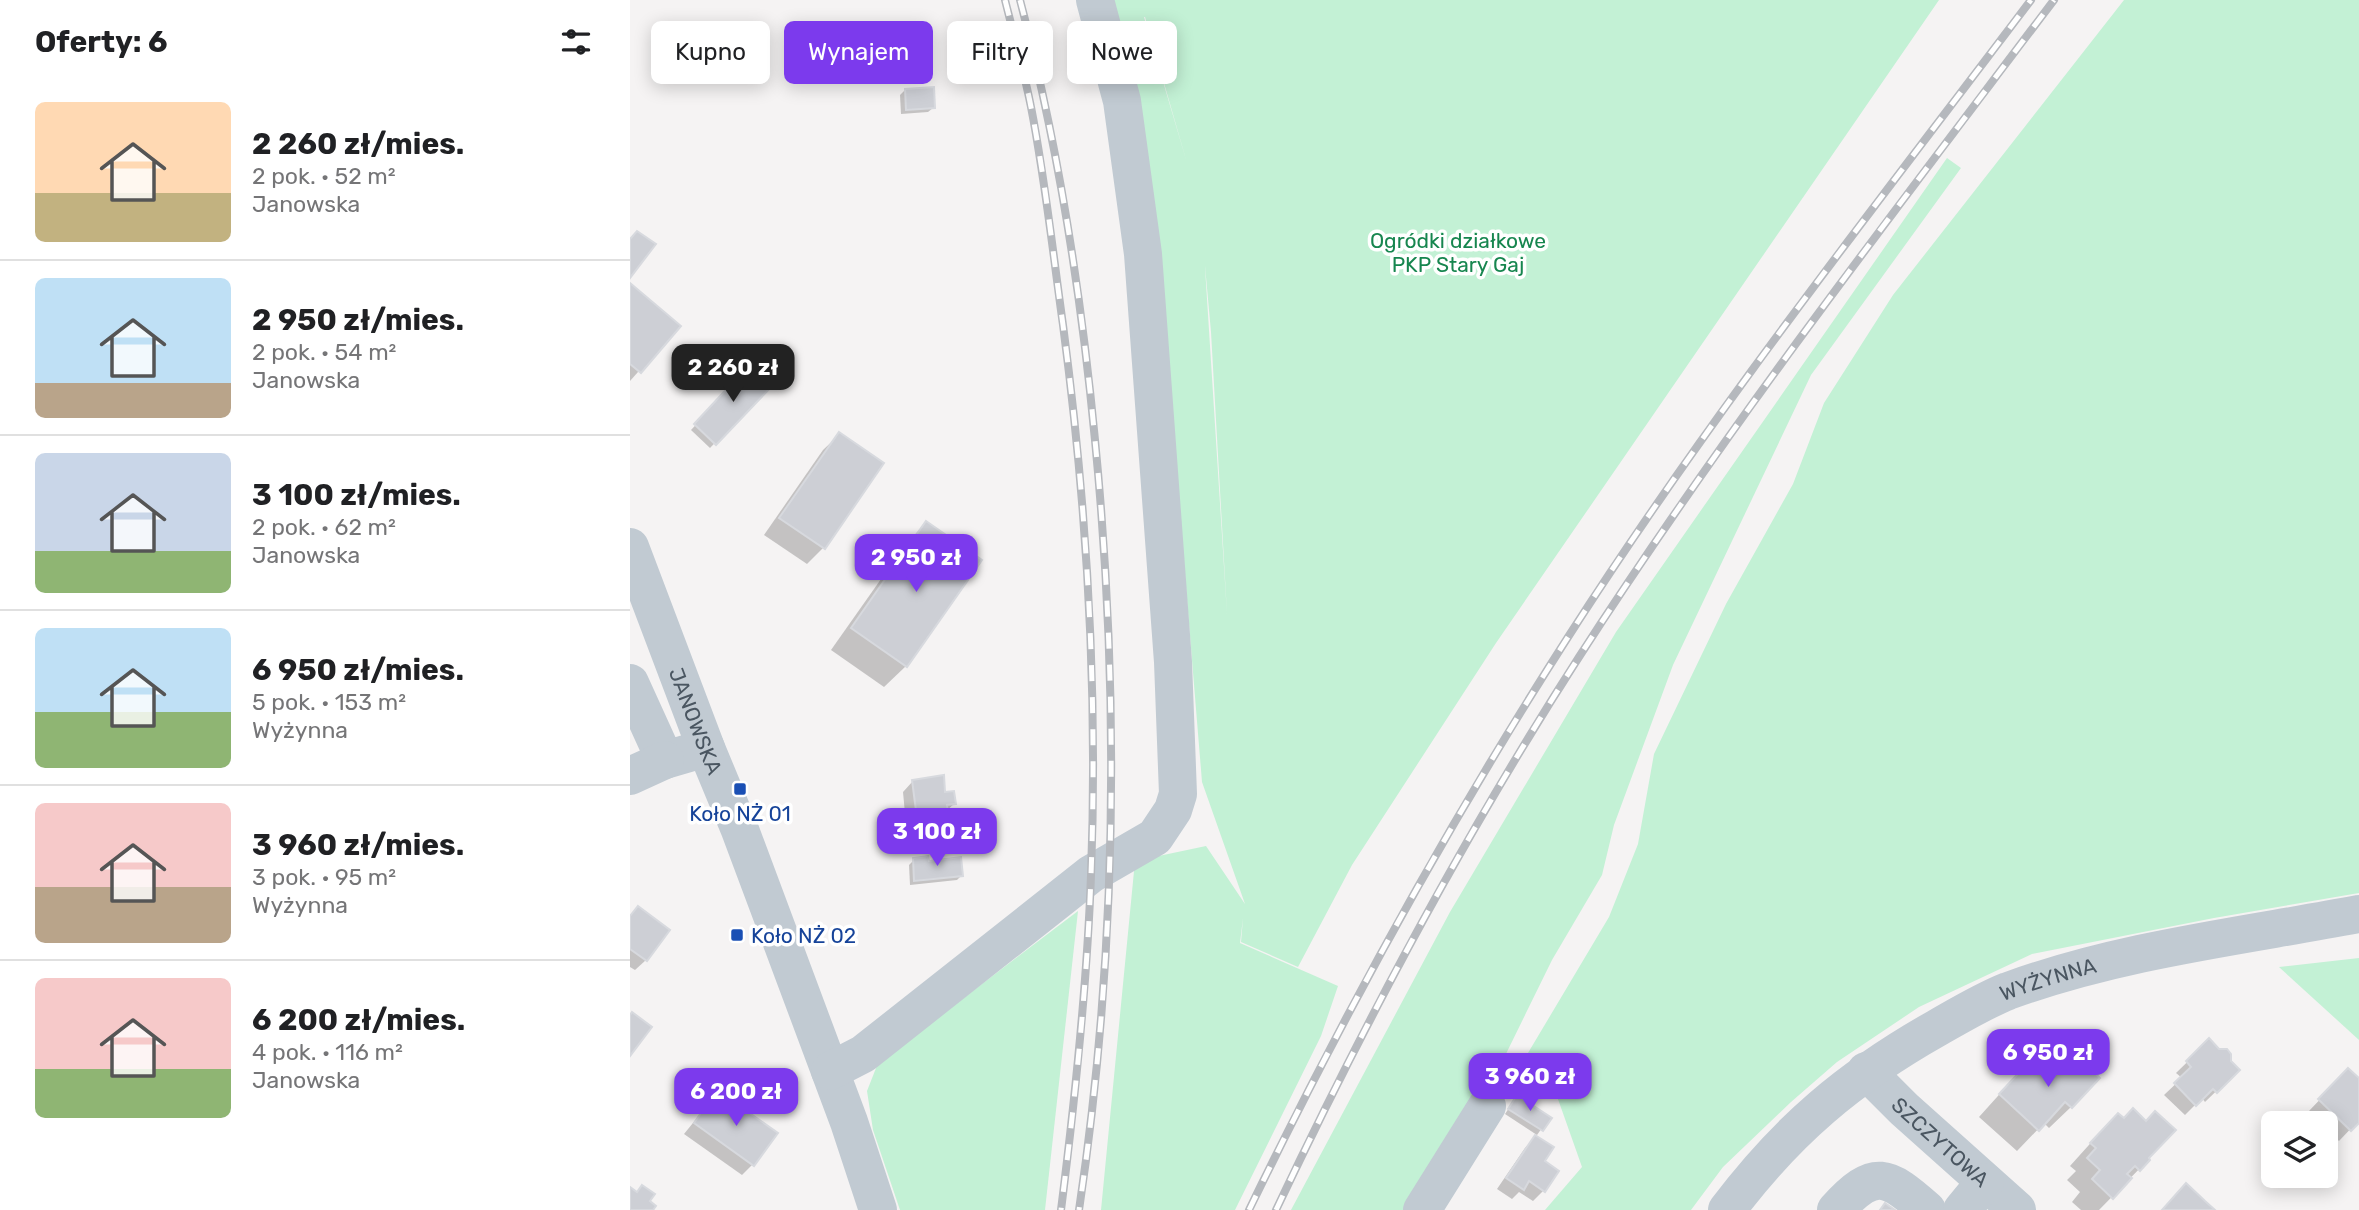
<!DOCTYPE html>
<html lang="pl">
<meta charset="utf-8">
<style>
:root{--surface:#fff;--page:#f6f6f6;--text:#202124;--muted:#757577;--line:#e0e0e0;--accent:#7c3aed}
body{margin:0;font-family:Rubik,sans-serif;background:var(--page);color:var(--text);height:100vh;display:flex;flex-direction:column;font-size:26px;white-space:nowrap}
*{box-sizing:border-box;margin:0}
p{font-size:23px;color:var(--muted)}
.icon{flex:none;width:38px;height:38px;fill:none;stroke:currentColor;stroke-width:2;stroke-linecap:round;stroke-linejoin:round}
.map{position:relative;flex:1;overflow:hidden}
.side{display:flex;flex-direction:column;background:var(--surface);width:630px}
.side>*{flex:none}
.top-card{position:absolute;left:21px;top:21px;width:665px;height:63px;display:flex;gap:14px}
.tools{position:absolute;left:1631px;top:1111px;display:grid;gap:14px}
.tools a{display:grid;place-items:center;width:77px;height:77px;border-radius:10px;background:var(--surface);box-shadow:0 4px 18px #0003;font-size:35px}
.price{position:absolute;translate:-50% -60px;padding:0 16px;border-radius:14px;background:var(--accent);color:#fff;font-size:23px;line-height:46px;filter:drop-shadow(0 2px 4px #0008)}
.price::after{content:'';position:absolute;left:50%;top:42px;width:21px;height:16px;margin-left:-10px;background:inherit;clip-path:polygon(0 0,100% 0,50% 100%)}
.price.current{background:#222;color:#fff}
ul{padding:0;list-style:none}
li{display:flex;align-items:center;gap:21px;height:175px;padding:0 35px}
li+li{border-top:2px solid var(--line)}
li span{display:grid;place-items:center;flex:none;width:196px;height:140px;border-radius:10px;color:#555}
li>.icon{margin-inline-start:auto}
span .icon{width:84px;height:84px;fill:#fffc;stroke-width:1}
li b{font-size:30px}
h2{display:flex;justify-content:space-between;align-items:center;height:84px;padding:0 35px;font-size:30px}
.chip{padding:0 24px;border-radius:10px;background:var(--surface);box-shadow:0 4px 18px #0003;font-size:24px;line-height:63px}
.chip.current{background:var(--accent);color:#fff}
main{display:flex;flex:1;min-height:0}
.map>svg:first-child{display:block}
.green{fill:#c3f1d5;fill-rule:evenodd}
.shadow{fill:#0003}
.building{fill:#cdcfd5;stroke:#d7d9de;stroke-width:2}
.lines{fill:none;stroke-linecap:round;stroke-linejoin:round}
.minor{stroke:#c1cad2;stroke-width:38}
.rail-casing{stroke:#b5b8bd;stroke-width:8}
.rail{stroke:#fff;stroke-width:5;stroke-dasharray:16;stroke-linecap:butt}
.transit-dot{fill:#1a4fb4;stroke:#fff;stroke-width:2.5}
.labels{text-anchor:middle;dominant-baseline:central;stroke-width:7;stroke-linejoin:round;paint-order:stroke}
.park-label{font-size:21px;fill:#17864f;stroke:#fff}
.street-label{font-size:21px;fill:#4a5661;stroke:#fff}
.transit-label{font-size:21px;fill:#164399;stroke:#fff}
</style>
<main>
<section class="side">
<h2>Oferty: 6<svg class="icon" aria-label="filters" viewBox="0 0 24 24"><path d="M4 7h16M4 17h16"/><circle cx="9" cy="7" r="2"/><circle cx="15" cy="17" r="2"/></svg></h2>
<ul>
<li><span style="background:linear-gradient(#ffd9b3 65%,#c2b280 0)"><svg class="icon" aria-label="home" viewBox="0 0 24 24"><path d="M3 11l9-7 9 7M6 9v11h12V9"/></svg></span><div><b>2 260 zł/mies.</b><p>2 pok. · 52 m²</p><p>Janowska</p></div></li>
<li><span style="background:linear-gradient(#bfe0f5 75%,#b9a48a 0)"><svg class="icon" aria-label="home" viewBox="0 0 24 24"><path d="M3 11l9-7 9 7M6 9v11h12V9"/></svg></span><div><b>2 950 zł/mies.</b><p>2 pok. · 54 m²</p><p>Janowska</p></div></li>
<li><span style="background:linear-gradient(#c9d6e8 70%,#8fb573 0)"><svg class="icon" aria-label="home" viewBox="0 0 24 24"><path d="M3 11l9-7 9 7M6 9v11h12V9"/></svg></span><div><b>3 100 zł/mies.</b><p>2 pok. · 62 m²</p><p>Janowska</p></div></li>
<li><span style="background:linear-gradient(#bfe0f5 60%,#8fb573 0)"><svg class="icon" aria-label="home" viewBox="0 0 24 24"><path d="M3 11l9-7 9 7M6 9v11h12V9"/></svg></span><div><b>6 950 zł/mies.</b><p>5 pok. · 153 m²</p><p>Wyżynna</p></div></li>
<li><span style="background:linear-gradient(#f6c9c9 60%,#b9a48a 0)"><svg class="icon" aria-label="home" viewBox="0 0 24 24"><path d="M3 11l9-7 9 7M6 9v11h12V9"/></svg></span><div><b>3 960 zł/mies.</b><p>3 pok. · 95 m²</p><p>Wyżynna</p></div></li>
<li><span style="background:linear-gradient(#f6c9c9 65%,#8fb573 0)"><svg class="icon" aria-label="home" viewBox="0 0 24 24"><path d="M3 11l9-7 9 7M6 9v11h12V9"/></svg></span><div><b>6 200 zł/mies.</b><p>4 pok. · 116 m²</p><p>Janowska</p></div></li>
</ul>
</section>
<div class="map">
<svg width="1729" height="1210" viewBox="0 0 1729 1210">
<rect width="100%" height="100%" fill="#f5f3f3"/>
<g class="green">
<path d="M475 0H1309L866 643 722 865 668 967 611 942 613 918 610 943 708 986 691 1036 605 1210H471L505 861 576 846 615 904 572 782 529 258ZM515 17 557 163 514 17ZM575 266 581 332 597 614 575 267Z"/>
<polygon points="1494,0 1729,0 1729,893 1584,918 1402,954 1289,1007 1207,1062 1161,1102 1093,1167 1061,1210 915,1210 952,1167 923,1085 895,1058 979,917 1008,844 1024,754 1096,604 1163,484 1194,403 1263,295"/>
<polygon points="1317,158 1331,168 1181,375 1043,665 984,825 972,875 922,960 872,1062 777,1210 661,1210 820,912 986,632"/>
<polygon points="448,911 415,1210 270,1210 243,1130 237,1091 248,1063"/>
<polygon points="1729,958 1729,1040 1649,967"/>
</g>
<g class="shadow">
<polygon points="275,90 303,108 298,112 271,114 270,95"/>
<polygon points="0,285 48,327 0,381"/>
<polygon points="120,367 140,385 80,448 61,430"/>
<polygon points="210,434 193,548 177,564 134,535 193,450"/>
<polygon points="296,523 276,666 254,687 201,650 275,545"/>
<polygon points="283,781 314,793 324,804 316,811 317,821 306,832 277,835 273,792"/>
<polygon points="284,860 298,863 332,875 327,880 280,885 279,865"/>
<polygon points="0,916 16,960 5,970 0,967"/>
<polygon points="1579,1041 1608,1070 1575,1102 1572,1098 1555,1115 1534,1095 1552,1078 1546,1073"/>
<polygon points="1718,1070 1729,1081 1729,1120 1709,1141 1696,1128 1696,1124 1691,1124 1679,1111"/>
<polygon points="1403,1072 1441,1107 1419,1128 1414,1123 1387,1151 1349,1117 1376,1087"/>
<polygon points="88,1092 122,1165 112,1175 54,1134"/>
<polygon points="883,1102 919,1118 907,1135 875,1114"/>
<polygon points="1494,1120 1516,1123 1518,1160 1469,1210 1451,1210 1442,1202 1450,1192 1437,1180 1446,1171 1440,1166 1467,1136"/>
<polygon points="905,1137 912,1162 913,1191 903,1201 889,1192 882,1199 867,1189 895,1148"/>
</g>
<g class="building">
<polygon points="304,87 305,108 276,110 275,89"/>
<polygon points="7,231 26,244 0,278 0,239"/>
<polygon points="0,283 51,326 11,373 0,364"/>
<polygon points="120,364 143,385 86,445 64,424"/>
<polygon points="209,432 254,463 195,549 149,518"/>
<polygon points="296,521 352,560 277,667 221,628"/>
<polygon points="314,775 315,792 324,791 326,804 317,805 319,821 288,826 282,780"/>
<polygon points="298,856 299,861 331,857 333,876 284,881 283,858"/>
<polygon points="8,906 40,930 17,961 0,949 0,916"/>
<polygon points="2,1012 22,1027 0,1056 0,1015"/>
<polygon points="1579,1038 1589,1049 1597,1049 1601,1054 1601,1061 1610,1070 1587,1093 1583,1089 1566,1106 1544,1083 1561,1067 1556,1061"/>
<polygon points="1445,1055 1470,1078 1442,1108 1435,1102 1409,1131 1369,1094 1397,1064 1404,1070 1412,1060 1420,1067 1429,1058 1436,1065"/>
<polygon points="1718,1068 1729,1078 1729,1123 1721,1131 1688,1099"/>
<polygon points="87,1090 148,1133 124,1166 64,1123"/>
<polygon points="887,1095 922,1118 913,1131 878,1109"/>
<polygon points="1503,1108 1516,1121 1525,1111 1546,1130 1519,1158 1520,1160 1510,1171 1505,1166 1497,1174 1502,1178 1483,1199 1462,1179 1470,1170 1457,1158 1466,1148 1460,1143 1488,1113 1494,1118"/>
<polygon points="905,1135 924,1147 915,1161 929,1171 915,1192 899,1181 894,1190 876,1178"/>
<polygon points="1556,1183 1575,1201 1585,1210 1532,1210"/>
<polygon points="12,1185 25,1194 20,1201 26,1206 23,1210 0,1210 0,1187 7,1192"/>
<polygon points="1255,1203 1265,1210 1250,1210"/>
</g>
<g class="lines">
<g class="minor">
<path id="s1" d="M0 547 76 748 110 830 219 1122 248 1210"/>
<polyline points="0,683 35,760 76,748"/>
<polyline points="0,776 35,760"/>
<polyline points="200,1071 233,1054 461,874 525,837 543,810 548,794 543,662 513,254 492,101 465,0"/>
<path id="s2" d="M1236 1071 1274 1109 1387 1210"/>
<polyline points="792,1210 857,1106"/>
<path id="s3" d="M1097 1210C1157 1130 1220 1077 1307 1028 1330 1015 1353 1001 1378 991 1490 950 1612 936 1729 914"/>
<path d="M1206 1210C1245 1167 1257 1175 1297 1210"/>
<polyline points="1332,1210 1355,1182"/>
</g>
<g class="rail-casing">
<g id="rail">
<path d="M375 0C384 36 394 71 401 107 415 178 423 254 433 325 457 507 468 691 461 875 457 987 445 1099 431 1210"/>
<path d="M390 0C428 144 451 292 465 440 490 697 487 955 449 1210"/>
<path d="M619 1210C715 1012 821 819 940 634 1081 414 1244 208 1401 0"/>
<path d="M646 1210C736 1020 835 834 949 657 1095 430 1261 216 1424 0"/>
</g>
</g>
<use href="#rail" class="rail"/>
</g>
<g class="transit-dot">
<rect x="103" y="782" width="14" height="14" rx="3.5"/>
<rect x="100" y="928" width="14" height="14" rx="3.5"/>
</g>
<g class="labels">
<g class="park-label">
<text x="828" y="240">Ogródki działkowe<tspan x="828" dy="24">PKP Stary Gaj</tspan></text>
</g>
<g class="street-label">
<text stroke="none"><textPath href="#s1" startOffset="186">JANOWSKA</textPath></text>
<text stroke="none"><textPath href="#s3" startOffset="402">WYŻYNNA</textPath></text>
<text stroke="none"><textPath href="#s2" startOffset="103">SZCZYTOWA</textPath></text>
</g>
<g class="transit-label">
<text x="110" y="813">Koło NŻ 01</text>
<text x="121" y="935" text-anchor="start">Koło NŻ 02</text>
</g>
</g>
</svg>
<div class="tools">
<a><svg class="icon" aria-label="layers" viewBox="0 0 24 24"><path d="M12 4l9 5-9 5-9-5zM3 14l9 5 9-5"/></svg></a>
</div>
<b class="price current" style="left:103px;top:404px">2 260 zł</b>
<b class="price" style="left:286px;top:594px">2 950 zł</b>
<b class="price" style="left:307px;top:868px">3 100 zł</b>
<b class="price" style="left:1418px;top:1089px">6 950 zł</b>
<b class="price" style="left:900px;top:1113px">3 960 zł</b>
<b class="price" style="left:106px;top:1128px">6 200 zł</b>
<div class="top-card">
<a class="chip">Kupno</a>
<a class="chip current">Wynajem</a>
<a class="chip">Filtry</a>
<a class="chip">Nowe</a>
</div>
</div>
</main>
